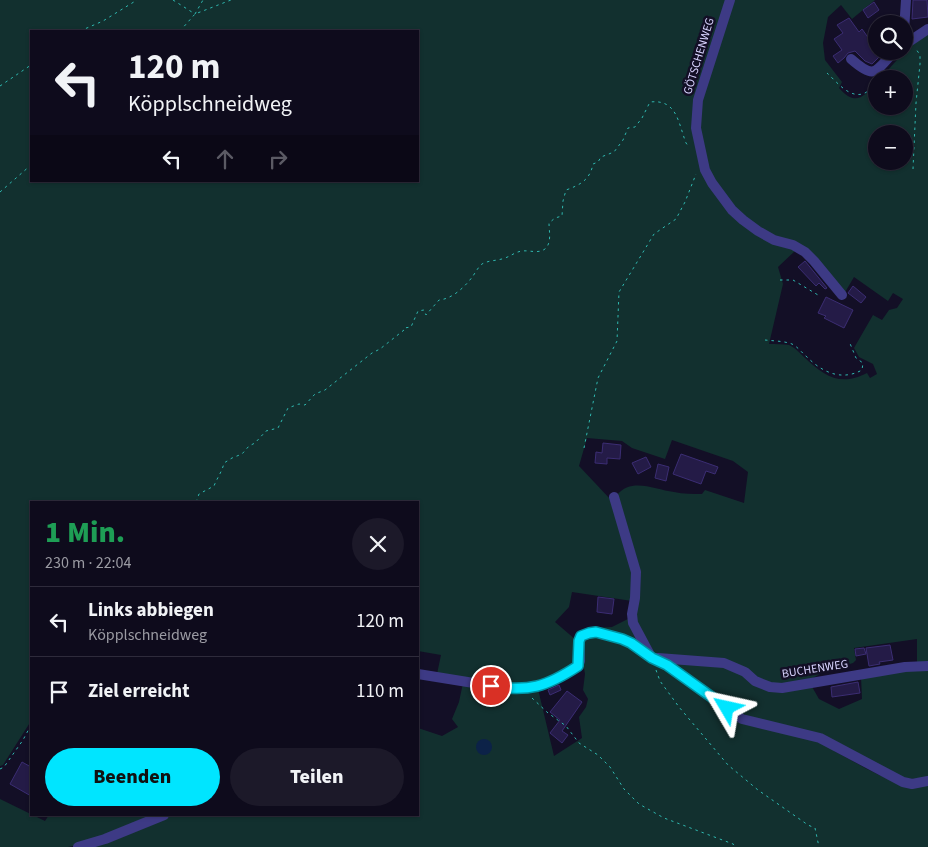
<!DOCTYPE html>
<html lang="de">
<meta charset="utf-8">
<style>
:root{--surface:#0e0b1c;--page:#1c1929;--text:#f1f3f6;--muted:#9b9ba3;--line:#2e2b3b;--accent:#00e5ff}
body{margin:0;font-family:"Source Sans 3",sans-serif;background:var(--page);color:var(--text);height:100vh;display:flex;flex-direction:column;font-size:19px;white-space:nowrap}
*{box-sizing:border-box;margin:0}
p{font-size:16px;color:var(--muted)}
.icon{flex:none;width:28px;height:28px;fill:none;stroke:currentColor;stroke-width:2;stroke-linecap:round;stroke-linejoin:round}
.map{position:relative;flex:1;overflow:hidden}
.sheet{position:absolute;left:30px;top:501px;width:389px;height:315px;display:flex;flex-direction:column;background:var(--surface);border-radius:0px;box-shadow:0 1px 4px #0004,0 0 0 1px var(--line)}
.sheet>*{flex:none}
.hud{position:absolute;left:30px;top:30px;width:389px;height:152px;border-radius:0px;box-shadow:0 1px 4px #0004,0 0 0 1px var(--line);background:#0e0b1c;color:var(--text);overflow:hidden}
.buttons{position:absolute;left:868px;top:15px;display:grid;gap:10px}
.buttons a{display:grid;place-items:center;width:45px;height:45px;border-radius:50%;background:var(--surface);box-shadow:0 1px 4px #0004,0 0 0 1px var(--line);font-size:25px}
.pin{position:absolute;display:grid;place-items:center;width:42px;height:42px;color:#fff;margin:-21px;border:2px solid #fff;border-radius:50%;box-shadow:0 1px 5px #0007}
.me{position:absolute;width:55px;margin:-28px;rotate:306deg;stroke-linejoin:round;filter:drop-shadow(0 0 4px #0008)}
.turn{display:flex;align-items:center;gap:18px;height:105px;padding:0 15px;font-size:22px}
.turn .icon{width:65px;height:65px;stroke-width:2.5}
.turn b{display:block;font-size:35px;line-height:42px}
.lanes{display:flex;align-items:center;height:48px;padding:0 15px;background:#0003;justify-content:center;gap:25px;direction:ltr}
.lanes .off{opacity:.35}
.round{display:grid;place-items:center;flex:none;width:52px;height:52px;border-radius:26px;background:var(--page)}
.head{display:flex;align-items:center;justify-content:space-between;height:85px;padding:0 15px}
h1{font-size:30px;font-weight:800;line-height:38px;color:#1e9e55}
.primary-button{display:flex;gap:10px;margin-top:auto;padding:10px 15px}
.primary-button a{flex:1;height:58px;border-radius:30px;background:var(--accent);color:#111;font-size:20px;font-weight:800;line-height:58px;text-align:center}
.primary-button a+a{background:var(--page);color:var(--text)}
ul{padding:0;list-style:none}
li{display:flex;align-items:center;gap:15px;height:70px;padding:0 15px;border-top:1px solid var(--line)}
li div{flex:1}
li b{display:block;font-size:19px}
li em{font-style:normal}
.map>svg:first-child{display:block}
</style>
<div class="map">
<svg width="928" height="847" viewBox="0 0 928 847">
<rect width="100%" height="100%" fill="#130f26"/>
<g fill="#12302f" fill-rule="evenodd">
<path d="M0,0H728L702,76L707,78L733,0H875L852,19L841,5L828,17L823,43L825,60L842,82L839,88C855,106 863,98 876,83V106H904V79H880L912,43L928,34V664H917V639L854,648L856,660L853,663L822,673L811,679L777,686L779,689L811,685L819,699L839,709L862,699L861,677L918,668H928V778L909,779L898,776L836,744L834,751C858,763 902,793 928,785V847H85L125,834L169,815H418V728L442,736L458,727L452,719L459,702L463,683L516,693L538,689L554,756L582,738L579,717L586,707L588,699L583,690L585,674L583,663C569,665 555,678 541,683C509,695 470,680 437,674L441,655L418,651V502H31V721L3,765L0,766ZM31,31H418V181H31ZM876,134H904V161H876ZM708,174C724,193 736,213 757,228C770,238 786,238 799,246C818,257 831,277 844,294L854,277L888,301L893,293L903,299L897,308L889,310L882,320L873,315L854,348L859,357L873,364L877,374L870,378L867,373C840,387 824,376 804,357C800,353 794,347 789,345C783,344 775,344 769,344L783,284L778,267L796,250C786,246 776,244 767,240C739,228 721,201 706,176ZM587,438L622,441L632,448L665,459L672,440L733,461L748,472L744,503L705,490L702,494C693,494 683,494 674,492C655,490 632,477 617,495C616,516 634,548 638,570C641,588 631,607 637,624C640,635 648,645 654,655V661L647,660L630,645L610,638L594,635L576,640L555,622L569,607L572,592L632,601L635,584L633,568L611,500L579,466Z"/>
<polygon points="628,619 643,648 594,628 612,627"/>
<polygon points="0,799 45,821 49,815 158,815 78,845 68,847 0,847"/>
</g>
<circle fill="#0c2248" cx="484" cy="747" r="8"/>
<g fill="#241b47" stroke="#3b2d73">
<polygon points="913,0 927,0 928,17 912,19"/>
<polygon points="874,2 879,10 868,18 863,10"/>
<polygon points="849,18 859,32 862,29 872,43 876,39 876,51 885,51 872,64 865,61 855,51 848,53 844,58 838,63 833,56 842,50 834,39 843,33 837,25"/>
<polygon points="805,261 827,288 825,289 819,283 816,286 798,267"/>
<polygon points="853,286 866,297 861,303 848,293"/>
<polygon points="826,297 853,310 844,328 824,318 826,316 818,313"/>
<polygon points="603,443 621,445 620,459 607,458 607,464 595,463 596,452 602,453"/>
<polygon points="681,454 718,467 715,474 706,471 701,484 673,474"/>
<polygon points="646,457 651,467 638,474 632,463"/>
<polygon points="658,464 669,467 666,481 655,478"/>
<polygon points="598,597 614,599 612,614 597,612"/>
<polygon points="890,645 893,660 879,662 880,664 869,666 866,648"/>
<polygon points="864,648 866,654 856,656 855,649"/>
<polygon points="858,682 860,693 832,697 831,687"/>
<polygon points="559,685 561,690 550,695 548,690"/>
<polygon points="567,691 582,702 562,731 568,735 562,743 550,733 560,720 550,712"/>
<polygon points="22,762 31,767 31,796 10,784"/>
</g>
<g fill="none" stroke-linecap="round" stroke-linejoin="round">
<g stroke="#2fb8b0" stroke-width="1" stroke-dasharray="2.5 4" stroke-linecap="butt">
<polyline points="173,0 195,14 203,0"/>
<polyline points="80,31 103,21 137,0"/>
<polyline points="180,31 195,14 231,0"/>
<path d="M827,73C836,81 850,100 865,93C869,91 873,85 876,82"/>
<polyline points="0,86 31,65"/>
<polyline points="913,169 916,103 920,64 920,55 916,49"/>
<polyline points="0,192 31,165"/>
<polyline points="780,280 793,280 818,295"/>
<path d="M765,340C774,341 784,341 792,344C798,347 802,353 807,357C823,373 842,381 862,370L863,363L856,358L849,341"/>
<polyline points="584,448 598,378 617,341 619,292 654,234 676,219 685,202 696,174"/>
<path d="M196,502L199,494L214,486C217,478 222,472 224,463L232,458L242,454L249,446L255,443L266,431L278,428L288,408L299,404L305,405L315,394L325,390L372,353L380,349L404,330V328L411,327L418,311L424,310L426,315L439,300C452,299 465,287 473,276C475,273 479,266 482,264C489,260 497,261 505,258C511,256 515,252 522,251C530,250 538,254 545,249C552,243 549,231 549,223L555,218L562,216L563,201L566,190C580,185 590,180 593,164L598,162L601,157L614,152L623,140L628,128L635,127L642,118L650,102C677,99 678,122 686,143L689,147"/>
<polyline points="656,670 660,681 679,707 728,765 758,790 808,825 815,828 819,847"/>
<polyline points="532,698 548,713 566,726 579,743 598,755 610,767 624,789 639,804 664,818 733,844 737,847"/>
<polyline points="0,769 4,767 23,740 31,725"/>
</g>
<g stroke="#3d3a85" stroke-width="10">
<polyline points="730,0 698,100 696,128 705,170 712,183 732,210 743,220 758,231 774,240 793,245 805,252 814,261 842,295"/>
<polyline points="904,31 906,0"/>
<polyline points="904,45 928,29"/>
<path d="M851,59C876,81 875,71 895,51"/>
<polyline points="614,497 636,572 635,598 632,614 633,623 649,653"/>
<polyline points="658,658 724,663 745,672 755,681 770,687 782,688 905,667 928,666"/>
<path d="M418,674L511,689C536,690 558,680 578,666L580,661L579,641L581,636L589,633L596,632L622,639L631,643L652,658L667,665L742,719L820,738L903,782L912,784L928,781"/>
<polyline points="78,847 105,839 164,815"/>
</g>
</g>
<g fill="none" stroke-linecap="round" stroke-linejoin="round">
<defs>
<path id="route" d="M491,686C529,692 546,687 578,666L579,641L581,636L589,633L596,632L622,639L631,643L652,658L667,665L727,708"/>
</defs>
<use href="#route" stroke="#0095a6" stroke-width="12"/>
<use href="#route" stroke="#00e5ff" stroke-width="9"/>
</g>
<g text-anchor="middle" dominant-baseline="central" stroke-width="5" stroke-linejoin="round" paint-order="stroke">
<g font-size="12" fill="#d9d4ff" stroke="#130f26">
<text transform="translate(699 56) rotate(-73)">GÖTSCHENWEG</text>
<text transform="translate(815 669) rotate(-9)">BUCHENWEG</text>
</g>
</g>
</svg>
<div class="buttons">
<a><svg class="icon" aria-label="search" viewBox="0 0 24 24"><circle cx="10" cy="10" r="6"/><path d="M15 15l6 6"/></svg></a>
<a>+</a>
<a>−</a>
</div>
<div class="pin" style="left:491px;top:686px;background:#d93025"><svg class="icon" aria-label="arrive" viewBox="0 0 24 24"><path d="M6 21V4h12l-3 4 3 4H6"/></svg></div>
<svg class="me" style="left:727px;top:708px" viewBox="-20 -20 40 40"><path d="M0-17L14 15 0 8-14 15z" fill="#00e5ff" stroke="#fff" stroke-width="4"/></svg>
<div class="hud">
<div class="turn"><svg class="icon" aria-label="left" viewBox="0 0 24 24"><path d="M17 20v-9H6M10 6l-5 5 5 5"/></svg><div><b>120 m</b>Köpplschneidweg</div></div>
<div class="lanes"><svg class="icon" aria-label="left" viewBox="0 0 24 24"><path d="M17 20v-9H6M10 6l-5 5 5 5"/></svg><svg class="icon off" aria-label="ahead" viewBox="0 0 24 24"><path d="M12 20V5M6 11l6-6 6 6"/></svg><svg class="icon off" aria-label="right" viewBox="0 0 24 24"><path d="M7 20v-9h11M14 6l5 5-5 5"/></svg></div>
</div>
<section class="sheet">
<div class="head"><div><h1>1 Min.</h1><p>230 m · 22:04</p></div><a class="round"><svg class="icon" aria-label="close" viewBox="0 0 24 24"><path d="M6 6l12 12M18 6L6 18"/></svg></a></div>
<ul>
<li><svg class="icon" aria-label="left" viewBox="0 0 24 24"><path d="M17 20v-9H6M10 6l-5 5 5 5"/></svg><div><b>Links abbiegen</b><p>Köpplschneidweg</p></div><em>120 m</em></li>
<li><svg class="icon" aria-label="arrive" viewBox="0 0 24 24"><path d="M6 21V4h12l-3 4 3 4H6"/></svg><div><b>Ziel erreicht</b></div><em>110 m</em></li>
</ul>
<div class="primary-button"><a>Beenden</a><a>Teilen</a></div>
</section>
</div>
